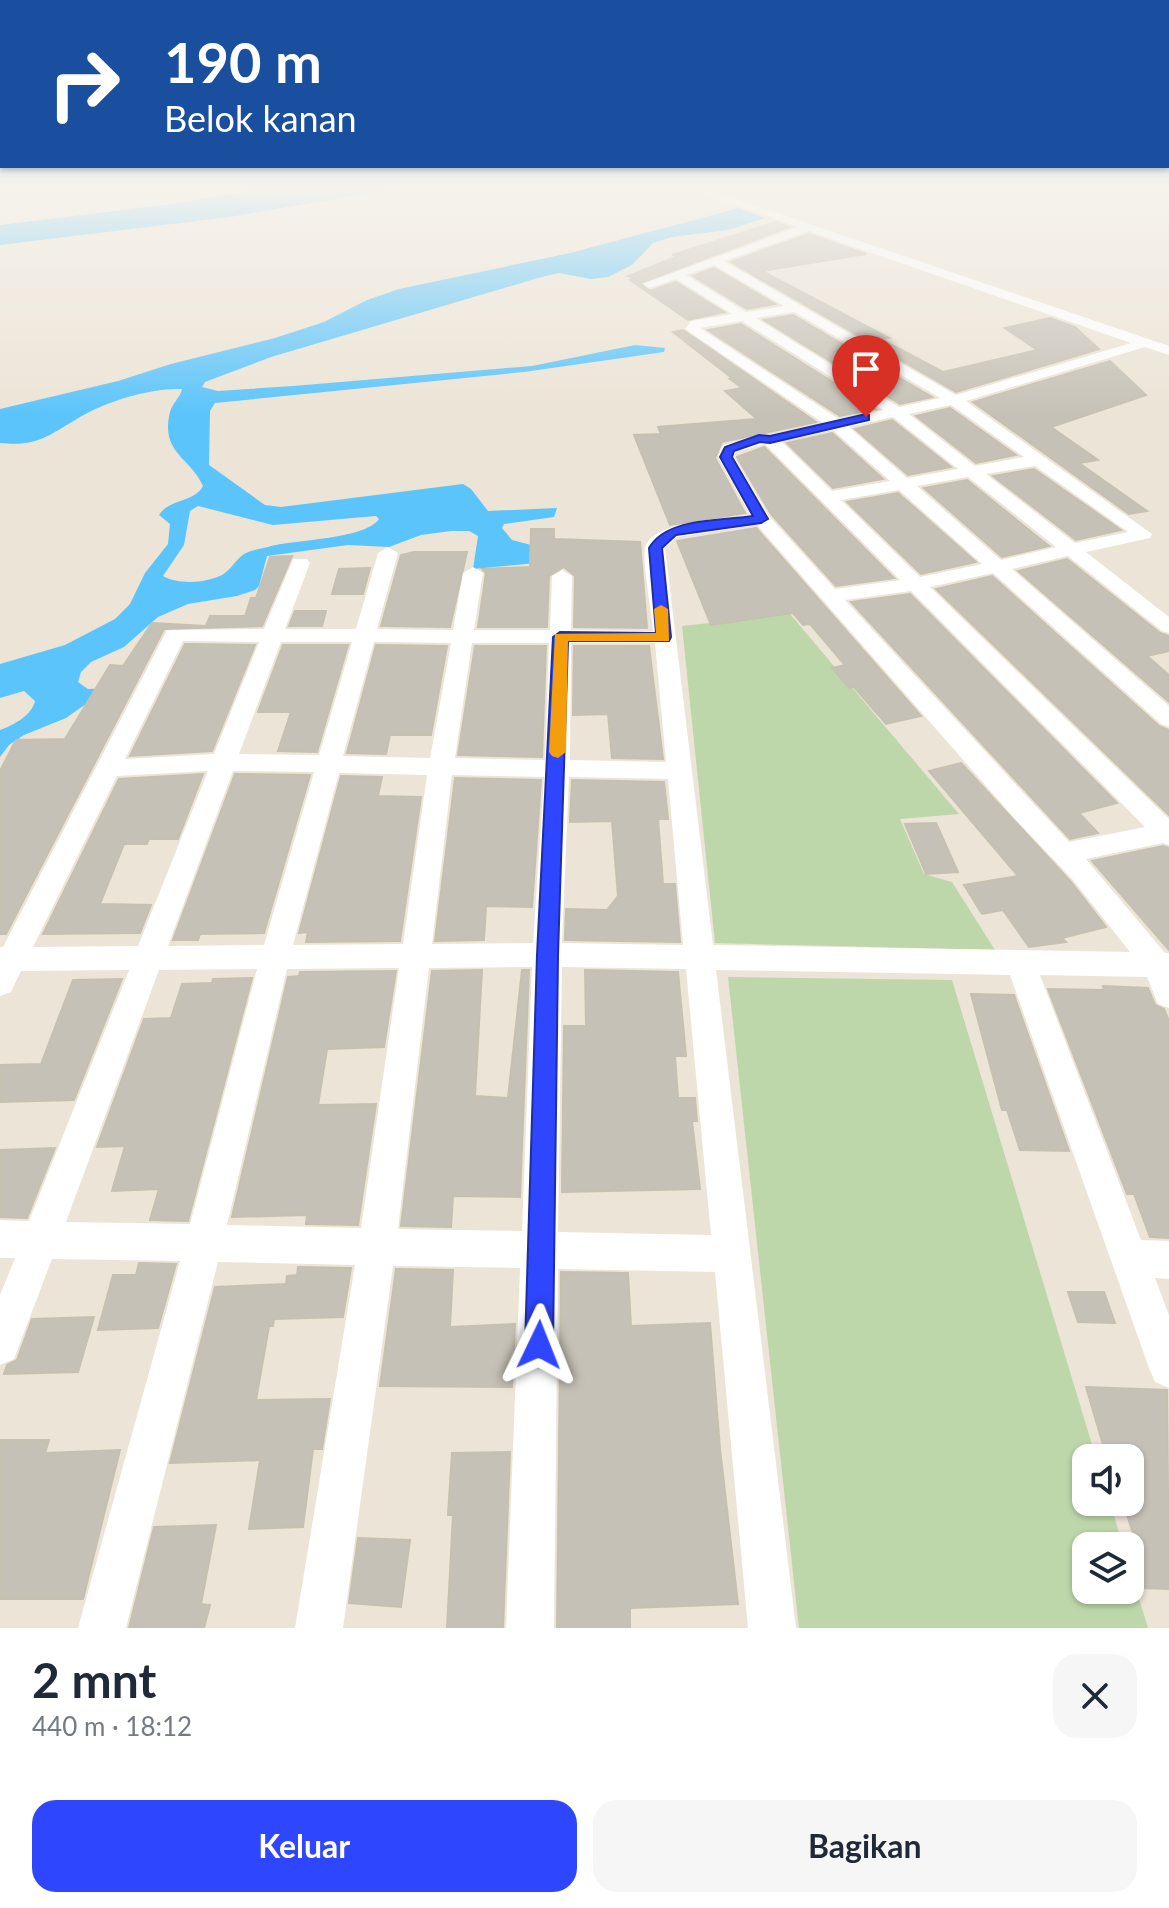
<!DOCTYPE html>
<html lang="id">
<meta charset="utf-8">
<style>
:root{--surface:#fff;--page:#f6f6f7;--text:#1f2937;--muted:#747a83;--accent:#2f46ff}
body{margin:0;font-family:Lato,sans-serif;background:var(--page);color:var(--text);height:100vh;display:flex;flex-direction:column;font-size:30px;white-space:nowrap}
*{box-sizing:border-box;margin:0}
p{font-size:26px;color:var(--muted)}
.icon{flex:none;width:44px;height:44px;fill:none;stroke:currentColor;stroke-width:2;stroke-linecap:round;stroke-linejoin:round}
.map{position:relative;height:1628px;overflow:hidden}
.panel{display:flex;flex-direction:column;background:var(--surface);flex:1}
.panel>*{flex:none}
.hud{position:absolute;left:0px;top:0px;width:1170px;height:168px;box-shadow:0 2px 6px #0004;background:#1a4fa0;color:#fff;overflow:hidden}
.controls{position:absolute;left:1072px;top:1444px;display:grid;gap:16px}
.controls a{display:grid;place-items:center;width:72px;height:72px;border-radius:16px;background:var(--surface);box-shadow:0 2px 6px #0004;font-size:40px}
.pin{position:absolute;display:grid;place-items:center;width:68px;height:68px;color:#fff;margin:-82px -34px;border-radius:50% 50% 50% 0;rotate:-45deg;box-shadow:0 0 8px #0007}
.pin .icon{rotate:45deg}
.me{position:absolute;width:88px;margin:-44px;rotate:2deg;stroke-linejoin:round;filter:drop-shadow(0 0 6px #0008)}
.turn{display:flex;align-items:center;gap:28px;height:168px;padding:0 32px;font-size:36px}
.turn .icon{width:104px;height:104px;stroke-width:2.5}
.turn b{display:block;font-size:56px;line-height:68px}
.round{display:grid;place-items:center;flex:none;width:84px;height:84px;border-radius:24px;background:var(--page)}
.summary{display:flex;align-items:center;justify-content:space-between;height:136px;padding:0 32px}
h1{font-size:48px;font-weight:700;line-height:60px}
.button{display:flex;gap:16px;margin-top:auto;padding:16px 32px}
.button a{flex:1;height:92px;border-radius:24px;background:var(--accent);color:#fff;font-size:32px;font-weight:700;line-height:92px;text-align:center}
.button a+a{background:var(--page);color:var(--text)}
.map>svg:first-child{display:block}
</style>
<div class="map">
<svg width="1169" height="1628" viewBox="0 0 1169 1628">
<rect width="100%" height="100%" fill="#ece4d6"/>
<g fill="#bdd7ab">
<polygon points="790,614 959,814 900,819 924,874 952,882 995,950 715,943 682,626"/>
<polygon points="728,977 952,980 1096,1458 1086,1458 1086,1502 1110,1502 1123,1546 1086,1546 1086,1590 1130,1590 1130,1569 1148,1628 799,1628"/>
</g>
<g fill="#5bc4fb" fill-rule="evenodd">
<polygon points="269,187 404,187 230,217 0,245 0,225 180,203"/>
<path d="M739,208L765,218L728,230L672,237L653,243L632,265L608,277L591,279L559,273L538,278L271,357L205,382L202,387L218,391L293,386L532,366L635,345L665,348L664,352L524,372L215,403L210,411L209,465L265,505L281,507L463,484L471,489L488,511L557,508L554,517L504,524L502,528L512,540L531,545L556,561L473,569L478,536L469,531H451L421,535L389,547L348,545L267,556L259,586L255,590L237,596L188,604L158,617L124,647L91,662L81,672L78,682L88,689L115,688L117,698L86,704L66,718L24,735L9,745L0,757V730C14,725 32,715 35,701L24,691L0,698V664L65,645L115,619L130,604L145,573L168,544L170,524L159,515C170,498 194,503 203,486C190,457 160,453 170,412C173,402 180,398 182,389C150,388 107,401 80,417C49,435 38,447 0,443V409L118,381L171,364L275,338L324,322L367,300L399,289L570,253ZM198,506L273,525L376,516L379,519C364,540 294,539 268,547C260,549 251,550 244,554C236,559 231,570 222,575C206,583 179,585 163,576L184,545L190,511Z"/>
</g>
<g fill="#c6c1b6" stroke="#c6c0b0" stroke-width="2">
<polygon points="776,222 789,227 640,283 650,291 676,282 724,312 688,320 630,280 635,278 628,276 678,256 672,255"/>
<polygon points="809,234 866,254 762,271 889,338 881,339 943,372 1037,350 1005,328 1050,318 1075,327 1099,349 956,392 731,262"/>
<polygon points="714,268 775,304 747,309 693,276"/>
<polygon points="793,315 932,397 900,404 764,320"/>
<polygon points="741,324 875,409 840,416 708,330"/>
<polygon points="683,330 816,422 722,442 715,458 745,513 670,525 634,435 661,434 658,427 757,419 725,391 742,388 730,379 733,379 673,332"/>
<polygon points="1110,361 1146,395 1051,427 1098,460 1079,463 1147,511 1129,514 973,402"/>
<polygon points="950,408 1016,455 976,463 916,416"/>
<polygon points="892,420 951,467 908,475 855,429"/>
<polygon points="832,433 883,479 833,488 787,443"/>
<polygon points="764,447 894,578 836,586 771,514 737,457"/>
<polygon points="1034,469 1121,530 1076,540 993,476"/>
<polygon points="967,480 1049,546 1002,557 924,488"/>
<polygon points="898,493 976,562 921,574 847,502"/>
<polygon points="756,528 921,716 886,724 854,687 849,688 832,668 845,665 810,624 803,625 793,613 711,625 677,541"/>
<polygon points="531,529 554,529 554,539 640,542 647,628 574,627 575,576 564,567 549,576 547,627 478,627 486,573 482,569 530,567"/>
<polygon points="414,552 467,552 450,627 381,626 401,555"/>
<polygon points="292,556 262,626 164,629 6,934 0,934 0,771 16,740 65,739 110,665 123,666 152,623 206,626 210,616 245,616 251,598 256,598 270,557"/>
<polygon points="1067,559 1160,633 1169,636 1169,651 1147,656 1169,675 1169,702 1018,571"/>
<polygon points="370,568 363,594 332,594 339,569"/>
<polygon points="992,576 1159,726 1169,730 1169,815 936,589"/>
<polygon points="910,594 1117,803 1079,813 1098,833 1070,839 851,602"/>
<polygon points="295,611 326,611 322,626 289,626"/>
<polygon points="185,644 255,645 212,751 130,756"/>
<polygon points="283,645 348,645 317,752 278,751 291,712 258,712"/>
<polygon points="376,645 447,646 431,735 390,735 386,754 347,753"/>
<polygon points="475,646 546,646 542,757 458,755"/>
<polygon points="574,646 649,646 663,759 612,758 608,714 573,715"/>
<polygon points="961,763 1071,882 1106,927 1062,938 1066,942 1029,947 1003,910 982,914 964,885 1018,876 929,771"/>
<polygon points="203,774 178,839 149,839 147,844 124,844 100,904 151,905 140,933 43,934 119,779"/>
<polygon points="235,774 310,775 264,933 200,934 198,940 173,940"/>
<polygon points="341,776 382,777 378,796 421,797 400,941 306,942 308,932 299,933"/>
<polygon points="455,778 541,780 532,907 486,906 484,940 435,941"/>
<polygon points="572,780 664,782 668,819 658,819 663,884 675,884 680,942 565,940 566,909 607,910 618,896 612,821 570,822"/>
<polygon points="936,823 958,872 926,874 905,824"/>
<polygon points="1163,846 1169,848 1169,950 1092,861"/>
<polygon points="482,970 475,1096 508,1098 522,970 529,970 520,1197 453,1196 451,1227 401,1226 432,971"/>
<polygon points="585,970 678,972 686,1056 675,1056 678,1098 695,1098 697,1121 692,1121 700,1189 562,1192 564,1026 586,1026"/>
<polygon points="396,971 384,1047 327,1049 318,1105 376,1104 358,1225 306,1224 307,1215 232,1217 288,977 299,976 300,972"/>
<polygon points="252,978 188,1221 150,1220 159,1189 112,1191 125,1146 97,1147 144,1019 171,1018 182,984 212,983 213,979"/>
<polygon points="122,979 74,1100 0,1102 0,1065 41,1064 73,980"/>
<polygon points="1103,986 1148,988 1155,1005 1164,1009 1169,1021 1169,1238 1150,1237 1134,1194 1127,1194 1048,989 1104,990"/>
<polygon points="971,994 1014,995 1069,1151 1020,1150 1007,1110 1002,1110"/>
<polygon points="55,1148 27,1218 0,1217 0,1150"/>
<polygon points="139,1263 176,1264 158,1328 98,1330 113,1275 136,1275"/>
<polygon points="298,1267 351,1268 343,1317 274,1319 273,1326 269,1326 256,1400 330,1399 322,1449 313,1449 303,1527 249,1529 260,1460 170,1463 215,1287 286,1284 287,1276 297,1275"/>
<polygon points="396,1269 453,1270 450,1327 515,1324 512,1387 380,1386"/>
<polygon points="561,1272 628,1273 631,1326 710,1323 720,1449 738,1604 630,1608 630,1628 557,1628"/>
<polygon points="1068,1292 1104,1292 1115,1323 1078,1322"/>
<polygon points="94,1317 78,1372 4,1374 7,1365 17,1360 32,1319"/>
<polygon points="1086,1387 1167,1390 1169,1589 1142,1588 1132,1556 1140,1556 1123,1502 1130,1502 1130,1458 1107,1458"/>
<polygon points="0,1440 49,1440 45,1453 120,1450 83,1599 0,1599"/>
<polygon points="510,1452 503,1628 447,1628 453,1515 448,1515 452,1453"/>
<polygon points="216,1525 201,1604 210,1605 204,1628 129,1628 154,1527"/>
<polygon points="358,1538 410,1540 401,1607 349,1603"/>
</g>
<g fill="none" stroke-linecap="round" stroke-linejoin="round">
<path fill="#fff" fill-rule="evenodd" d="M686,187H701L1169,346V355L1145,347L966,401L1152,534L1150,538L1086,552L1169,617V633L1162,631L1068,556L1012,569L1169,706V727L1161,724L993,573L930,587L1169,819V845L1163,843L1086,859L1165,953H1169V1008L1158,1004L1147,977L1040,975L1141,1240L1169,1241V1279L1155,1278L1169,1315V1388L1155,1382L1149,1368L1010,975L716,970L796,1628H748L715,1272L558,1269L554,1628H506L520,1268L393,1266L343,1628H295L355,1265L218,1262L126,1628H78L180,1261L52,1259L14,1359L0,1365V1295L15,1258H0V1220L29,1221L129,970L21,971L11,992L0,996V947H3L167,630L264,629L293,559H307L310,563L285,629H356L378,553L388,547L398,553L377,629L453,630L463,573L473,567L483,573L474,630H550L552,576L562,570L572,576L571,630L653,631C652,613 642,563 645,548C652,520 726,519 750,515L718,457L723,445L823,423L685,329L691,321L732,314L676,279L649,288L643,284L798,227ZM809,231L1131,343L956,395L724,261ZM714,265L784,306L746,312L686,275ZM794,312L940,398L899,407L756,318ZM742,321L883,410L839,419L700,328ZM951,405L1024,457L975,466L909,414ZM893,417L958,469L907,478L849,427ZM833,430L890,481L832,491L781,441ZM765,444L900,580L835,589L769,516L734,457L736,452ZM1035,466L1128,532L1075,543L986,474ZM968,477L1056,547L1001,560L917,486ZM899,490L982,564L920,577L841,500ZM757,525L1015,819L1073,880L1130,952L713,945L665,548L677,537ZM911,591L1145,827L1069,842L845,600ZM183,641L259,642L214,754L125,759ZM281,642H352L319,755L239,754ZM374,642L451,643L430,758L343,756ZM472,643H549L545,760L455,758ZM571,643H655L666,762L570,760ZM208,771L138,946L33,947L117,776ZM233,771L314,772L264,945L168,946ZM339,773L427,775L403,944L293,945ZM452,775L544,777L533,943L432,944ZM569,777L668,779L683,945L562,943ZM532,967L522,1231L398,1229L429,968ZM562,967L686,969L711,1235L558,1232ZM399,968L361,1228L227,1225L287,969ZM257,969L190,1224L66,1222L159,970Z"/>
</g>
<linearGradient id="sky" x2="0" y2="1"><stop stop-color="#6fbaf0"/><stop offset="0.45" stop-color="#f6f3ed"/><stop offset="1" stop-color="#f6f3ed" stop-opacity="0"/></linearGradient>
<rect width="1169" height="415" fill="url(#sky)"/>
<path fill="#2f46ff" stroke="#1f2ea6" stroke-width="2" d="M866,414L869,415V420L770,443L760,442L734,451L732,457L768,519L761,523L676,535L662,548L671,637L669,641H568L558,955L553,1345L549,1355L539,1359L529,1355L525,1345L537,955L553,637L560,632L656,633L649,548C667,517 721,521 753,516L720,457L725,447L759,435L770,436Z"/>
<polygon fill="#f59e0b" points="661,605 668,609 669,641 568,641 566,752 558,758 552,756 549,752 555,634 656,633 654,609"/>
</svg>
<div class="controls">
<a><svg class="icon" aria-label="sound" viewBox="0 0 24 24"><path d="M4 9h4l5-4v14l-5-4H4zM17 9q2 3 0 6"/></svg></a>
<a><svg class="icon" aria-label="layers" viewBox="0 0 24 24"><path d="M12 4l9 5-9 5-9-5zM3 14l9 5 9-5"/></svg></a>
</div>
<div class="pin" style="left:866px;top:417px;background:#d93025"><svg class="icon" aria-label="arrive" viewBox="0 0 24 24"><path d="M6 21V4h12l-3 4 3 4H6"/></svg></div>
<svg class="me" style="left:539px;top:1345px" viewBox="-20 -20 40 40"><path d="M0-17L14 15 0 8-14 15z" fill="#2f46ff" stroke="#fff" stroke-width="4"/></svg>
<div class="hud">
<div class="turn"><svg class="icon" aria-label="right" viewBox="0 0 24 24"><path d="M7 20v-9h11M14 6l5 5-5 5"/></svg><div><b>190 m</b>Belok kanan</div></div>
</div>
</div>
<section class="panel">
<div class="summary"><div><h1>2 mnt</h1><p>440 m · 18:12</p></div><a class="round"><svg class="icon" aria-label="close" viewBox="0 0 24 24"><path d="M6 6l12 12M18 6L6 18"/></svg></a></div>
<div class="button"><a>Keluar</a><a>Bagikan</a></div>
</section>
